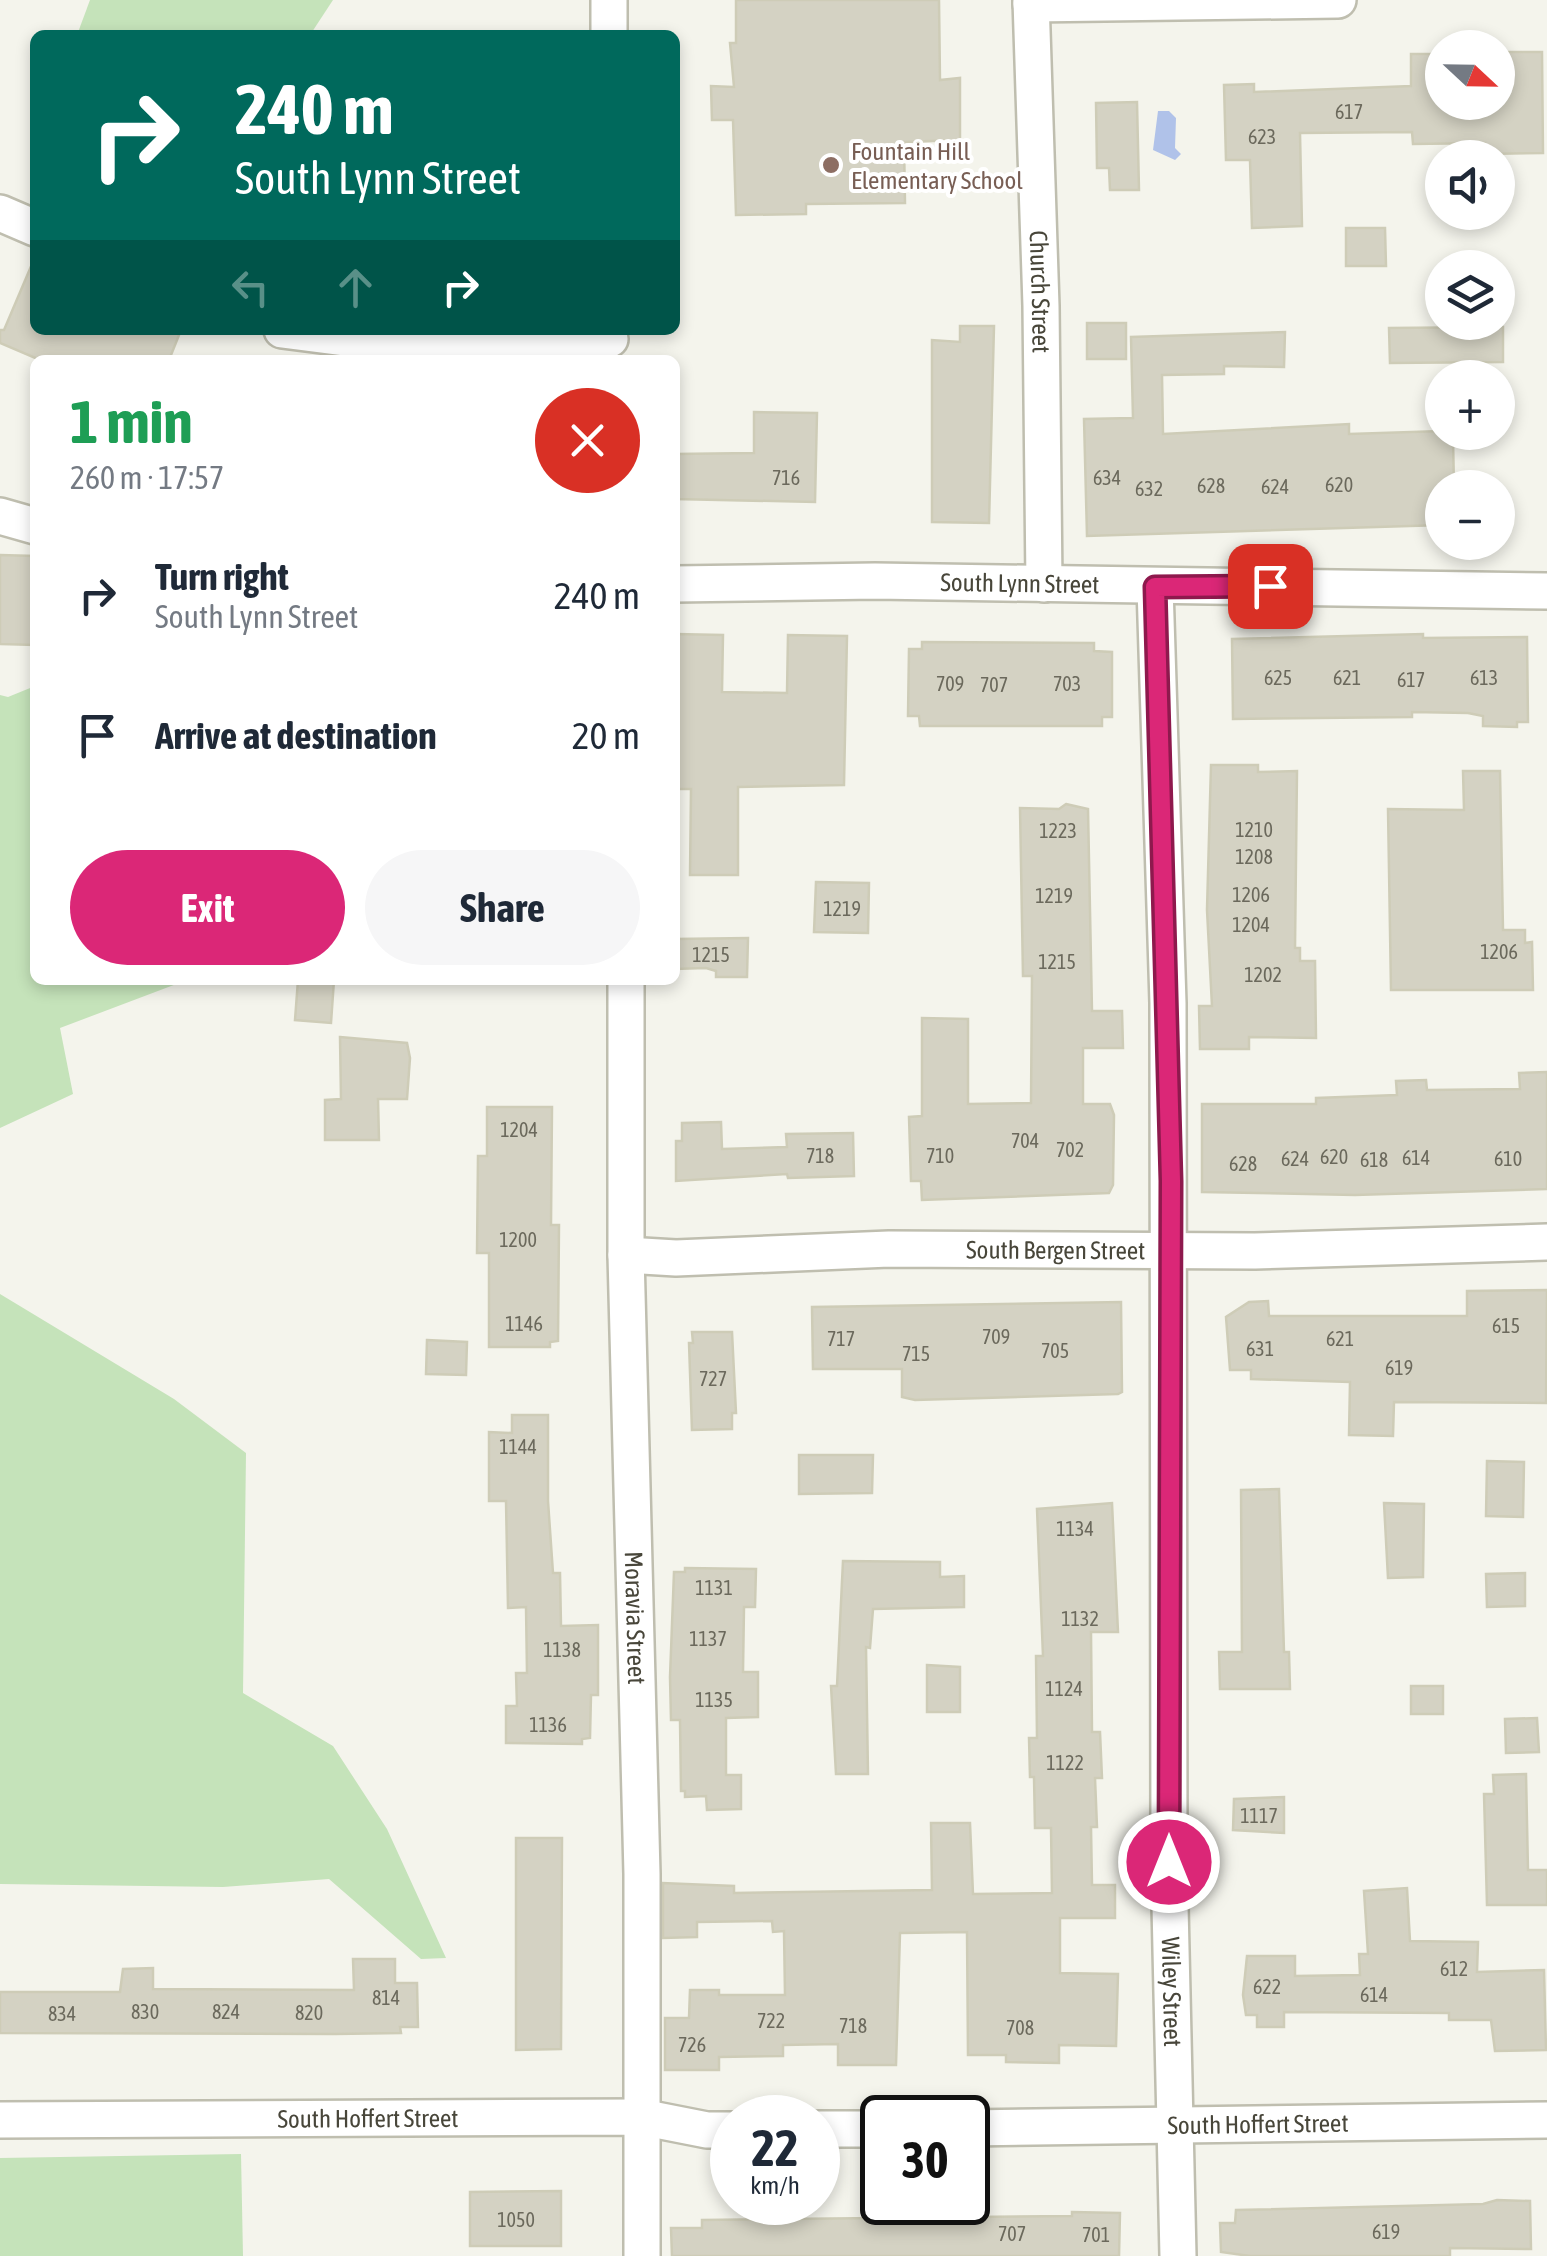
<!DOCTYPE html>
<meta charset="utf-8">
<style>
:root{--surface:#fff;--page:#f6f6f7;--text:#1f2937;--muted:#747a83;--accent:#db2777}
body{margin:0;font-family:"Asap Condensed",sans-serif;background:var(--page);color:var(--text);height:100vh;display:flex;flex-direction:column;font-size:38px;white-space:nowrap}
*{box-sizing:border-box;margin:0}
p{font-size:32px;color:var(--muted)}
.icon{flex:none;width:55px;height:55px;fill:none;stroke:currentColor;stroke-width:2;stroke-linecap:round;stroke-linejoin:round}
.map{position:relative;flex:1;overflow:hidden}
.panel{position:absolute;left:30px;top:355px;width:650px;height:630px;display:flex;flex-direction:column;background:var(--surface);border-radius:15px;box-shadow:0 5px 15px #0003}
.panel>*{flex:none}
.guide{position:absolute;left:30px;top:30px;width:650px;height:305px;border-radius:15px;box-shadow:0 5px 15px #0003;background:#00695c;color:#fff;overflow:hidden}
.needle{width:65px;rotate:112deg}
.fabs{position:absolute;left:1425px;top:30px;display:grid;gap:20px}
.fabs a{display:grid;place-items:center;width:90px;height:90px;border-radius:50%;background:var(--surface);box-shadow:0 5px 15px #0003;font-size:50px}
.speed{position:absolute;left:710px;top:2095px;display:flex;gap:20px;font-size:50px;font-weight:700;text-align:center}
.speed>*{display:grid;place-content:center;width:130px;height:130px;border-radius:50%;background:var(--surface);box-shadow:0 5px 15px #0003;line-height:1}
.speed small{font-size:25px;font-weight:400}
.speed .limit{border:5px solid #111;border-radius:15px;background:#fff;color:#111}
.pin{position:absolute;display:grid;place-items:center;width:85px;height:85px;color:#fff;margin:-42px;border-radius:20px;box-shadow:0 5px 15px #0006}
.me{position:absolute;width:110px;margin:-55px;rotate:0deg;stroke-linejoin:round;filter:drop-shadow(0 0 8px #0008)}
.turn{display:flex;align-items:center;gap:35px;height:210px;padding:0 40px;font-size:45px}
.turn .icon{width:130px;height:130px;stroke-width:2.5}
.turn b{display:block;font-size:70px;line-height:85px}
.lanes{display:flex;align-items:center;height:95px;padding:0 40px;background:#0003;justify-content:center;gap:50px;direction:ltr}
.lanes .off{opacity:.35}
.round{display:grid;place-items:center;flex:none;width:105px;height:105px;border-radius:52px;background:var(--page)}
.headline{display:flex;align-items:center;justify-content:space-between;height:170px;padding:0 40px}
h1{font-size:60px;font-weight:700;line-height:75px;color:#1e9e55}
.action{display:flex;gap:20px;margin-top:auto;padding:20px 40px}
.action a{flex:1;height:115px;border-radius:60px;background:var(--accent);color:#fff;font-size:40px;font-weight:700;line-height:115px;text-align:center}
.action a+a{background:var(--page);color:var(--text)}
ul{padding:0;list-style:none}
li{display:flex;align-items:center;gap:30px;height:140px;padding:0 40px}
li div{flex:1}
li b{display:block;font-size:38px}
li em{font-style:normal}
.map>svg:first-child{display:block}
</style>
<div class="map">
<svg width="1547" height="2256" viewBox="0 0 1547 2256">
<rect width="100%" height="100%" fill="#f4f4ec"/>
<g fill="#c5e3ba">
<polygon points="90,0 333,0 310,35 77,35"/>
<polygon points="35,686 35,980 187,980 60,1028 73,1094 0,1128 0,695 8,697"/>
<polygon points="0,1294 174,1399 246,1453 243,1693 333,1746 387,1829 446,1958 421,1959 329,1879 223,1887 0,1884"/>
<polygon points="241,2154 243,2256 0,2256 0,2158"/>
</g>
<polygon fill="#b0c2e9" points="1158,111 1169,111 1176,118 1175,148 1181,154 1175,160 1153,150"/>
<g fill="#d4d2c3" stroke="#ceccb7" stroke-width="2.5">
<polygon points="736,0 939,0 940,80 960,78 960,140 904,142 905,203 806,204 806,214 736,215 733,120 712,120 711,86 734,87 730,43 736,43"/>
<polygon points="1498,52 1542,52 1543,153 1485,154 1485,143 1413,144 1412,132 1300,133 1302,226 1252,228 1250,160 1226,160 1224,85 1254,84 1254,92 1411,86 1411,54 1442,54 1442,102 1498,102"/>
<polygon points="1137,102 1139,190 1110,190 1109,168 1097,168 1096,103"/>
<polygon points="1346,228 1385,228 1386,266 1346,266"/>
<polygon points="35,257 35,330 181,330 169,360 40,360 0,343 0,330 4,330"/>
<rect x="1087" y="323" width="39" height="36"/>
<polygon points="960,326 994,326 989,523 932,522 932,340 960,342"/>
<polygon points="1503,327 1503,362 1390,363 1389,328"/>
<polygon points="1285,332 1284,367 1224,366 1224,374 1162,375 1163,434 1349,424 1349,434 1442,431 1453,438 1454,488 1442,488 1442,525 1087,536 1084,419 1133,418 1131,337"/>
<polygon points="754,412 817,413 815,502 675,499 675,454 754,453"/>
<polygon points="0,555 35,556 35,645 0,644"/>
<polygon points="675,634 723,635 722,692 787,693 788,635 847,636 844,785 738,787 738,875 690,875 691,789 675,789"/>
<polygon points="1423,634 1423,638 1527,637 1528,722 1517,722 1517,727 1483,726 1483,716 1468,713 1412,712 1412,717 1233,719 1232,639"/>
<polygon points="922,642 1094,643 1094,651 1112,652 1112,717 1102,717 1102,726 920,726 919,716 908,716 909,649 922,649"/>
<polygon points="1211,765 1258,765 1258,772 1297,771 1295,948 1300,948 1300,961 1315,961 1316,1038 1249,1037 1249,1049 1200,1049 1199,1006 1212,1006 1207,910"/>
<polygon points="1463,771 1500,771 1503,930 1525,930 1525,943 1532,942 1533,990 1391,990 1388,809 1464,810"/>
<polygon points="1066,804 1088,809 1092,1011 1122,1011 1123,1048 1083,1048 1083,1104 1110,1104 1114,1115 1113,1185 1109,1193 922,1200 921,1181 911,1181 909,1117 922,1116 922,1018 968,1019 968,1104 1031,1103 1032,976 1023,976 1020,808 1059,809"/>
<polygon points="816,882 869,883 868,933 814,932"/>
<polygon points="748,938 747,977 716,977 716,971 706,968 675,969 675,939"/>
<polygon points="298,980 334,980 331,1023 295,1020"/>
<polygon points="340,1037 407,1043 410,1058 407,1099 378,1099 379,1140 325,1140 325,1100 341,1099"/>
<polygon points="1547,1072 1547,1189 1355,1195 1202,1192 1202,1104 1316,1104 1316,1098 1397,1095 1396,1081 1426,1080 1427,1090 1520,1089 1519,1073"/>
<polygon points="487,1107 552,1107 551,1225 559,1225 558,1341 550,1342 550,1347 489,1347 489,1253 477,1253 478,1156 487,1156"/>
<polygon points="721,1122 722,1149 787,1147 786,1134 853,1133 854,1176 788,1178 787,1174 676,1181 676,1141 682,1141 682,1123"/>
<polygon points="1547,1290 1546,1403 1394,1402 1393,1436 1349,1435 1350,1382 1251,1379 1251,1370 1230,1370 1226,1317 1249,1302 1268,1301 1269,1316 1467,1316 1467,1291"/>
<polygon points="1121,1302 1122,1392 1118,1394 915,1400 902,1397 902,1369 813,1369 812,1307"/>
<polygon points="692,1332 732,1332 736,1413 732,1413 732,1429 692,1430 689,1343 693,1343"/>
<polygon points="427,1340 467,1342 466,1375 426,1374"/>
<polygon points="512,1415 548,1415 548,1501 553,1573 560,1573 561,1626 598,1625 598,1695 591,1695 590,1738 582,1739 582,1744 506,1743 506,1706 517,1706 516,1673 527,1673 526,1607 508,1608 506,1501 489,1501 489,1432 512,1433"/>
<polygon points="799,1455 873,1455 872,1493 799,1494"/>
<polygon points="1487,1461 1524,1462 1523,1517 1486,1516"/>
<polygon points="1279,1489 1284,1652 1289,1652 1290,1689 1220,1689 1219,1652 1242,1652 1241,1490"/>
<polygon points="1112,1503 1118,1632 1091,1632 1092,1732 1100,1732 1102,1778 1095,1778 1097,1827 1091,1827 1092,1885 1115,1885 1115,1918 1060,1918 1060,1973 1118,1974 1116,2046 1059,2045 1059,2063 1006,2062 1006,2055 968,2055 967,1932 900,1933 896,2065 838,2065 838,2044 783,2045 783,2056 719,2057 719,2070 665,2070 665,2018 689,2018 690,1990 719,1990 719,1995 785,1995 784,1931 773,1932 772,1921 697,1922 697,1937 663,1938 663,1883 734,1886 734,1893 932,1890 931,1823 970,1823 973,1894 1052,1893 1051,1828 1035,1828 1034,1777 1030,1777 1029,1738 1037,1738 1036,1656 1043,1656 1037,1509"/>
<polygon points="1384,1503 1424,1504 1423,1577 1388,1578"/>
<polygon points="843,1561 940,1562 940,1577 964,1576 964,1607 873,1609 870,1648 866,1647 868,1774 836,1774 831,1686 837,1686"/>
<polygon points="685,1568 756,1569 755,1607 744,1607 743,1672 758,1672 758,1717 726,1718 726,1775 741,1775 741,1809 707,1810 706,1796 685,1797 685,1791 681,1791 680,1720 671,1720 670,1677 674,1572 685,1572"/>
<polygon points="1525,1573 1525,1606 1487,1607 1486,1574"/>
<polygon points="927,1665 960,1667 960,1712 927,1712"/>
<rect x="1411" y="1686" width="32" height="28"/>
<polygon points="1537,1718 1539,1752 1506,1753 1505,1719"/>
<polygon points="1526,1774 1528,1870 1547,1870 1547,1905 1487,1905 1484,1794 1494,1794 1493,1775"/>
<polygon points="1284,1797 1284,1833 1233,1830 1234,1799"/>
<polygon points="516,1838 562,1838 561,2049 516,2050"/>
<polygon points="1407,1888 1410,1941 1478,1942 1477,1972 1544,1970 1546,2050 1495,2051 1491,2020 1449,2020 1449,2013 1284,2012 1284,2027 1257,2027 1257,2015 1246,2015 1243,1995 1247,1956 1295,1956 1295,1976 1360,1975 1359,1954 1368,1954 1364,1891"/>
<polygon points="353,1959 395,1959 395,1983 417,1983 418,2027 400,2027 401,2033 335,2034 0,2033 0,1992 120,1992 123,1969 153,1968 153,1989 354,1990"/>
<polygon points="561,2191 561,2246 470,2246 470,2192"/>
<polygon points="1497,2200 1530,2201 1531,2249 1450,2248 1450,2256 1250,2256 1221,2252 1220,2223 1235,2223 1236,2210 1483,2204"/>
<polygon points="1072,2212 1120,2213 1119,2256 672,2256 671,2228 702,2228 702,2220 1072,2216"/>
</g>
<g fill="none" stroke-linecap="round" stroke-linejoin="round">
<defs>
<g id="street">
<polyline points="609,0 609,35"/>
<path id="s1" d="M1031,0L1041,306L1044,584"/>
<polyline points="1031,4 1338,0"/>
<polyline points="0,213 35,228"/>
<polyline points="282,330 399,345 610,339"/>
<polyline points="0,516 35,526"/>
<path id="s2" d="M675,584L875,581L1547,591"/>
<path id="s3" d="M1155,587L1168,1003L1169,1862L1178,2256"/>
<path id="s4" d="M626,980V1255L642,1874V2256"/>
<path id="s5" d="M626,1255L676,1258L889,1249L1255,1251L1547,1242"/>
<path id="s6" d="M0,2120L641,2117L707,2130H732"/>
<path id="s7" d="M968,2128L1547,2120"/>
<polyline points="818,2129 882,2129"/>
</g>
</defs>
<use href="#street" stroke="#bfbeaf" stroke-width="40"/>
<use href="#street" stroke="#fff" stroke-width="35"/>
</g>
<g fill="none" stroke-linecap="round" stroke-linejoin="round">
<defs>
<polyline id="route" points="1169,1862 1171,1181 1155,587 1270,586"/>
</defs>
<use href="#route" stroke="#8e194d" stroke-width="25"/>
<use href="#route" stroke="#db2777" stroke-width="18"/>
</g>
<circle fill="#8d6e63" stroke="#fff" stroke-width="4" cx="831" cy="165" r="10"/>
<g text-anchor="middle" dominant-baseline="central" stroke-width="8" stroke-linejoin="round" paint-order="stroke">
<g font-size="20" fill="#6b695c">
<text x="1349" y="111">617</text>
<text x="1262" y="136">623</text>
<text x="786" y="477">716</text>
<text x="1107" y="477">634</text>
<text x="1339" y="484">620</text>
<text x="1211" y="485">628</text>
<text x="1275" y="486">624</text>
<text x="1149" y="488">632</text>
<text x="1278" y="677">625</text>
<text x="1347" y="677">621</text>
<text x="1484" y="677">613</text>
<text x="1411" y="679">617</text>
<text x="950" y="683">709</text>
<text x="1067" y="683">703</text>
<text x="994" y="684">707</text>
<text x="1254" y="829">1210</text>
<text x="1058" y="830">1223</text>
<text x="1254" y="856">1208</text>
<text x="1251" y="894">1206</text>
<text x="1054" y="895">1219</text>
<text x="842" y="908">1219</text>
<text x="1251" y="924">1204</text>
<text x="1499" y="951">1206</text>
<text x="711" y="954">1215</text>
<text x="1057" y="961">1215</text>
<text x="1263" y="974">1202</text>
<text x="519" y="1129">1204</text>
<text x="1025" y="1140">704</text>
<text x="1070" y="1149">702</text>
<text x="820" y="1155">718</text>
<text x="940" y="1155">710</text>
<text x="1334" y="1156">620</text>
<text x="1416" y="1157">614</text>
<text x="1295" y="1158">624</text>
<text x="1508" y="1158">610</text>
<text x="1374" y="1159">618</text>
<text x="1243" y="1163">628</text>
<text x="518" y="1239">1200</text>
<text x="524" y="1323">1146</text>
<text x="1506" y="1325">615</text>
<text x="996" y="1336">709</text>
<text x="841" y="1338">717</text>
<text x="1340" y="1338">621</text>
<text x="1260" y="1348">631</text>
<text x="1055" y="1350">705</text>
<text x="916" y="1353">715</text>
<text x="1399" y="1367">619</text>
<text x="713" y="1378">727</text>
<text x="518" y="1446">1144</text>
<text x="1075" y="1528">1134</text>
<text x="714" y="1587">1131</text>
<text x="1080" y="1618">1132</text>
<text x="708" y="1638">1137</text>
<text x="562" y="1649">1138</text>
<text x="1064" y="1688">1124</text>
<text x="714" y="1699">1135</text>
<text x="548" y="1724">1136</text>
<text x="1065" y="1762">1122</text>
<text x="1259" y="1815">1117</text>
<text x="1454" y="1968">612</text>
<text x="1267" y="1986">622</text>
<text x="1374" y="1994">614</text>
<text x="386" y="1997">814</text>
<text x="145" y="2011">830</text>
<text x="226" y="2011">824</text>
<text x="309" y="2012">820</text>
<text x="62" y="2013">834</text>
<text x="771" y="2020">722</text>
<text x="853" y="2025">718</text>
<text x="1020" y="2027">708</text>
<text x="692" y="2044">726</text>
<text x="516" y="2219">1050</text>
<text x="1386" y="2231">619</text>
<text x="1012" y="2233">707</text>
<text x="1096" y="2234">701</text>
</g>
<g font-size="25" fill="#785e54" stroke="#fff" text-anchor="start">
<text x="851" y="151">Fountain Hill<tspan x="851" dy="29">Elementary School</tspan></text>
</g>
<g font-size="25" fill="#48463a" stroke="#fff">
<text stroke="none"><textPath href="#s1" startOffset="292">Church Street</textPath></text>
<text stroke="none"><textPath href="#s2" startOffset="345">South Lynn Street</textPath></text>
<text stroke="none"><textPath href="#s5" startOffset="430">South Bergen Street</textPath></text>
<text stroke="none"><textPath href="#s4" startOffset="638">Moravia Street</textPath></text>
<text stroke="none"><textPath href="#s3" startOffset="1405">Wiley Street</textPath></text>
<text stroke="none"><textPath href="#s6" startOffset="368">South Hoffert Street</textPath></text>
<text stroke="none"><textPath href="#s7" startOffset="290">South Hoffert Street</textPath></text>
</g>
</g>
</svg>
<div class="fabs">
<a><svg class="needle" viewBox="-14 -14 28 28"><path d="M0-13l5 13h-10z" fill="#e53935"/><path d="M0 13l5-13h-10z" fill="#747a83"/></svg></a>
<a><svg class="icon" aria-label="sound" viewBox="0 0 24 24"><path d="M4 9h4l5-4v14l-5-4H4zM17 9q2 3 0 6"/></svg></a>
<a><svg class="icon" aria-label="layers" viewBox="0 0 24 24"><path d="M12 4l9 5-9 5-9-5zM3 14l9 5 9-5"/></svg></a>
<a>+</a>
<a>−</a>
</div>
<div class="speed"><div>22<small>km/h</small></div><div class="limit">30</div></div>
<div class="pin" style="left:1270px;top:586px;background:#d93025"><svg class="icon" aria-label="arrive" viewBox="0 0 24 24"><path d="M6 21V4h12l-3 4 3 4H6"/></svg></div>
<svg class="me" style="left:1169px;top:1862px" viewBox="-20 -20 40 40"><circle r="17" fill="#db2777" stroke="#fff" stroke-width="3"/><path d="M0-11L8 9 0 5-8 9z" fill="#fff"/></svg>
<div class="guide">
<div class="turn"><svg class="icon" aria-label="right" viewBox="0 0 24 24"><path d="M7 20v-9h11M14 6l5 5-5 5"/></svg><div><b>240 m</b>South Lynn Street</div></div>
<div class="lanes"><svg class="icon off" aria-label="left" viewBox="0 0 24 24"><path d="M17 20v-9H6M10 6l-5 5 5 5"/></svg><svg class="icon off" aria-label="ahead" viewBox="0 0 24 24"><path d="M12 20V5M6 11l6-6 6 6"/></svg><svg class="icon" aria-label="right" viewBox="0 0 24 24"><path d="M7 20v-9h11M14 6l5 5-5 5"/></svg></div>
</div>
<section class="panel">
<div class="headline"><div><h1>1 min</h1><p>260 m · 17:57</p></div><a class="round" style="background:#d93025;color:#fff"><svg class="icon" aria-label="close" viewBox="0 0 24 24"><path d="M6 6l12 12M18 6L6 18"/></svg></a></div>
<ul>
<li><svg class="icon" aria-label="right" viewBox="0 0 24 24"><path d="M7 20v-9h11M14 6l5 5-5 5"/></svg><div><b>Turn right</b><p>South Lynn Street</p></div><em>240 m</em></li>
<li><svg class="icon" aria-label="arrive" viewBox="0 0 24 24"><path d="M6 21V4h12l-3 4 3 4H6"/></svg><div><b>Arrive at destination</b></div><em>20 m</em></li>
</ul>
<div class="action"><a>Exit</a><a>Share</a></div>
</section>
</div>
